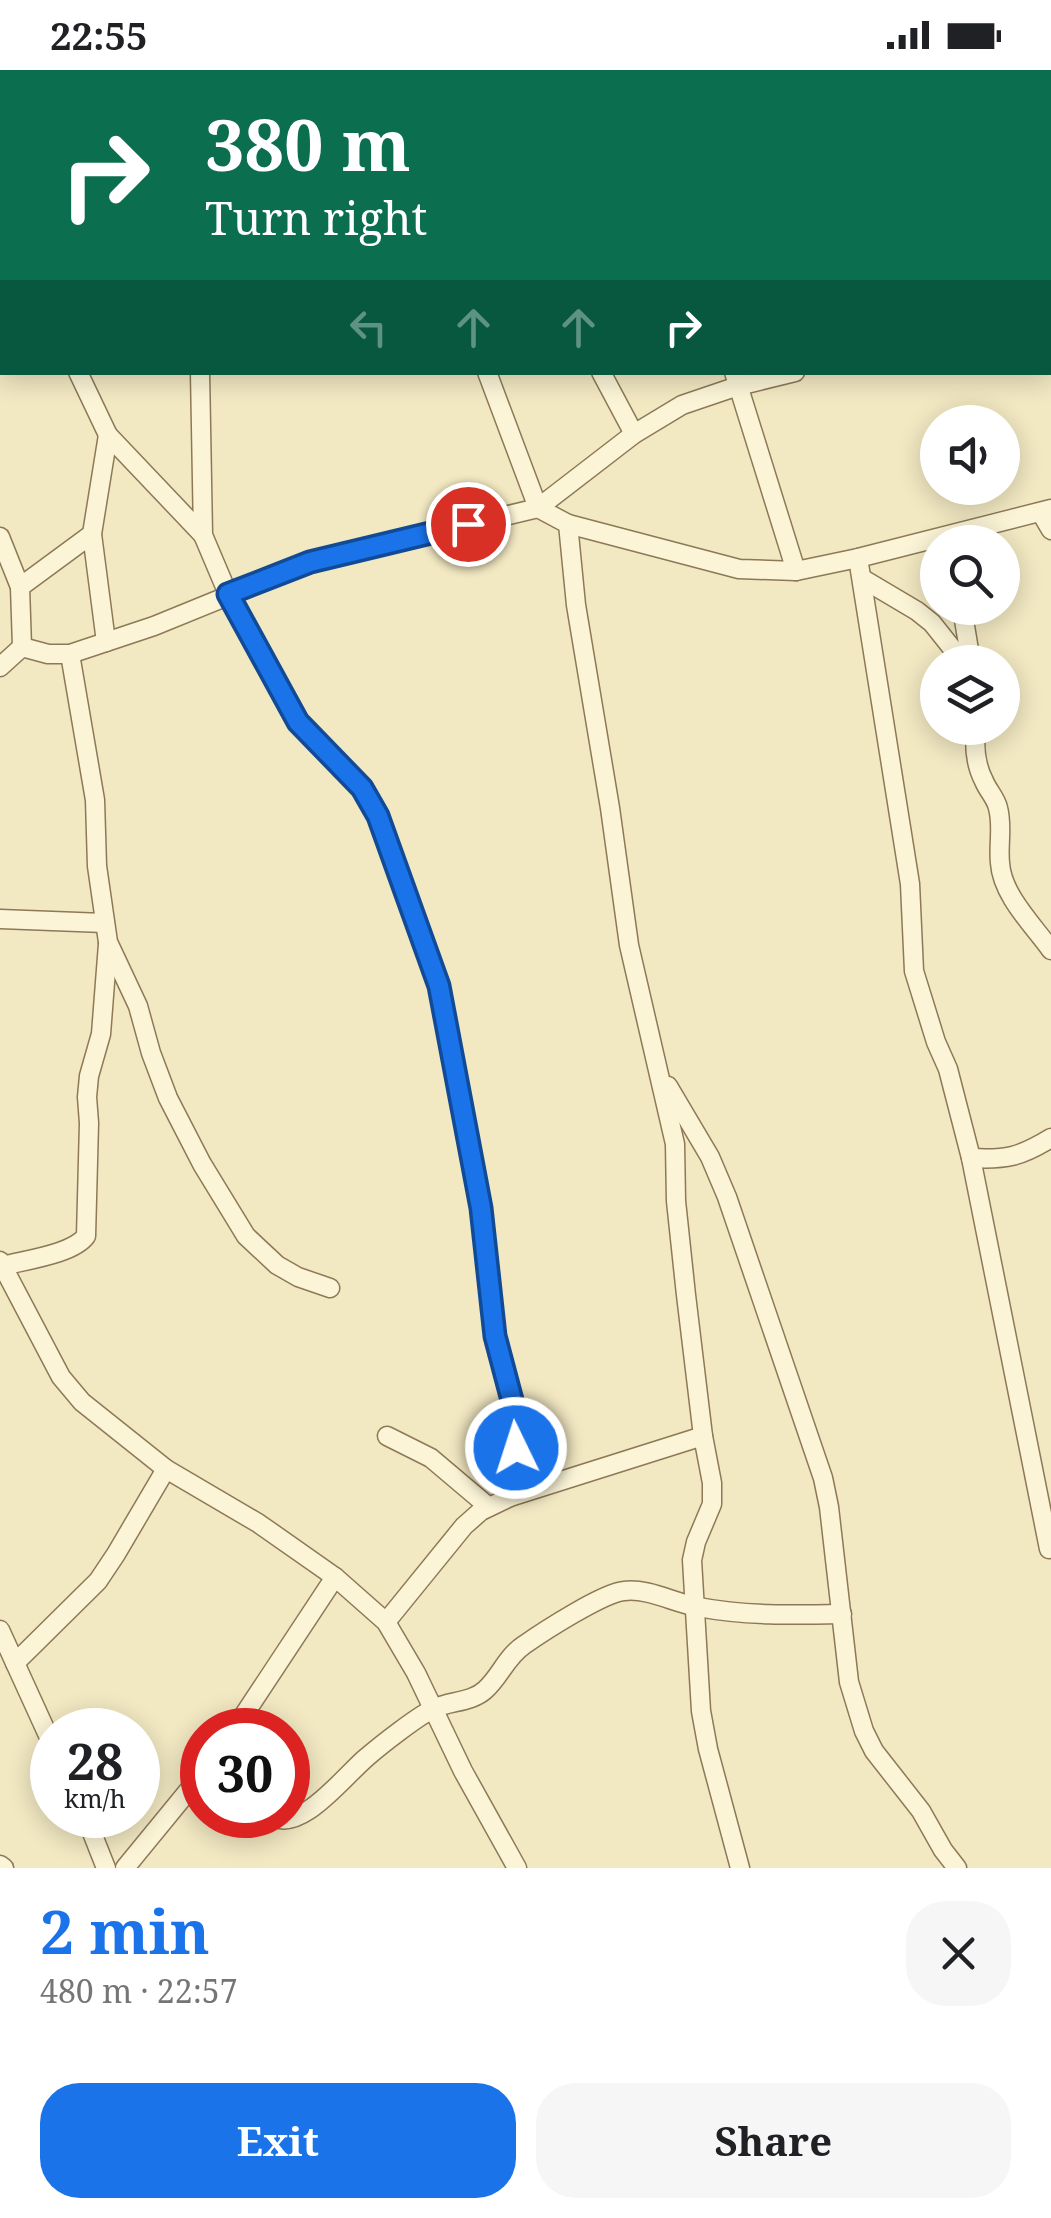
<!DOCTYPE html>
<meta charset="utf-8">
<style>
:root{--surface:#fff;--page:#f6f6f6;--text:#202124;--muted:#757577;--accent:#1a73e8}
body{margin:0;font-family:"Noto Serif",serif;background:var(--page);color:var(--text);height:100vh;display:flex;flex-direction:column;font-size:38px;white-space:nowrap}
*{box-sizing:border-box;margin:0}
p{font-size:32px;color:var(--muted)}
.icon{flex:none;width:55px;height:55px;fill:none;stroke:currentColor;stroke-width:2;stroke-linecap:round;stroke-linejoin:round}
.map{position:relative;height:1798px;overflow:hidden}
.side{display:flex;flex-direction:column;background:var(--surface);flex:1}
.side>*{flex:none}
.top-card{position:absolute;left:0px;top:0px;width:1052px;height:305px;box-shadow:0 5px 25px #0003;background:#0b6e4f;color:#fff;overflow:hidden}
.tools{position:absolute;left:920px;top:335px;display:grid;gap:20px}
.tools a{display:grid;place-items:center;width:100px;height:100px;border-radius:50%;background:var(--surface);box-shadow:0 5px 25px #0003;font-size:50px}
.speed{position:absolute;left:30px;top:1638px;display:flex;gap:20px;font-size:50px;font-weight:700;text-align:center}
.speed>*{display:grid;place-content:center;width:130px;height:130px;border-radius:50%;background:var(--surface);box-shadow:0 5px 25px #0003;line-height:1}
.speed small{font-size:25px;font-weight:400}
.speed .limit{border:15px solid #d22;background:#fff;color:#111}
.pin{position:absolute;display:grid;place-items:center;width:85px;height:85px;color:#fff;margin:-42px;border:5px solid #fff;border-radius:50%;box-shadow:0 2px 10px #0007}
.me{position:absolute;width:110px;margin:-55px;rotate:356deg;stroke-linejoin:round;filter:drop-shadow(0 0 8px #0008)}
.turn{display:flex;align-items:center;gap:35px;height:210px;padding:0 40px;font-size:45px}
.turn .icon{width:130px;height:130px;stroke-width:2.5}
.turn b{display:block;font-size:70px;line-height:85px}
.lanes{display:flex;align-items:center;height:95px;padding:0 40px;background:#0003;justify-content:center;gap:50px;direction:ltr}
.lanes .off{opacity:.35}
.round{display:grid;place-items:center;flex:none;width:105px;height:105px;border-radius:40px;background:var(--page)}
.headline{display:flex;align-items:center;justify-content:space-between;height:170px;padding:0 40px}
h1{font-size:60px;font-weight:700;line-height:75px;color:var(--accent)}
.cta{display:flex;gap:20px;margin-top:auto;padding:20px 40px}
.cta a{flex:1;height:115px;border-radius:40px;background:var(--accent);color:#fff;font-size:40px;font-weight:700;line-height:115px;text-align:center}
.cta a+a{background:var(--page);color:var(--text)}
.status{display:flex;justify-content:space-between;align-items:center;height:70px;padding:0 50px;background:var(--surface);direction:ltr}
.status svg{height:28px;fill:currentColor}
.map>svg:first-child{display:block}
</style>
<div class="status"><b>22:55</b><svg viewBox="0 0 49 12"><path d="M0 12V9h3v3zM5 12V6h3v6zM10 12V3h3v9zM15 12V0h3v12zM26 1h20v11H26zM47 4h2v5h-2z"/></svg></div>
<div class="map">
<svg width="1051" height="1798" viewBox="0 0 1051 1798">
<rect width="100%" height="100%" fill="#f2e8c2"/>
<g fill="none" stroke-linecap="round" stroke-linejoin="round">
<defs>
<g id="minor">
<polyline points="323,0 324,2"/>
<polyline points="887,0 895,2"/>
<polyline points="100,2 102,0"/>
<polyline points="274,2 274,0"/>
<polyline points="535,2 535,0"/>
<polyline points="686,2 687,0"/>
<polyline points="809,2 811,0"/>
<polyline points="935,2 937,0"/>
<polyline points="1050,67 1051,68"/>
<polyline points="0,176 2,179"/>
<polyline points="0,195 2,194"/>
<polyline points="1050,221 1051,220"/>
<polyline points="78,302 108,365 203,465"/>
<polyline points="200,302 203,465 228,524 298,653 362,718 378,746 439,917 481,1138 495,1266 513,1335 516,1378 510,1427"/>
<polyline points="487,302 538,438 568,454 576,535 610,738 629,875 675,1074 676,1131 686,1225 703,1366 712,1413 712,1434 696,1472 692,1490 701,1641 708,1679 740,1798"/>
<polyline points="601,302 634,364"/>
<polyline points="734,302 796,501"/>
<polyline points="1041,443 1051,460"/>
<polyline points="568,454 739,499 796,501 858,488 1051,439"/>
<polyline points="0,467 20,517 22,577"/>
<polyline points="858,488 910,814 914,901 936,972 948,999 971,1088 1049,1479"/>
<polyline points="863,509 917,541 932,553 963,592"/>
<polyline points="20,517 92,464"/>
<polyline points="962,538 971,592"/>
<polyline points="106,572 92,464 108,365"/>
<polyline points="70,584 95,730 97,796 108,872 138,936 151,983 168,1028 202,1094 246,1166 277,1195 298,1207 330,1218"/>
<polyline points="0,597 22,577 48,584 70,584 154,556 311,492 538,438 634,364 682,335 738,316 795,302"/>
<path d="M976,658C974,676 975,694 984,711C988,721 996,728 998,738C1003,756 998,775 1000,793C1002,825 1033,855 1051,880"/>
<polyline points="0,849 104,853"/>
<polyline points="668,1016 710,1087 727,1127 823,1408 829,1437 849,1612 864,1661 874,1681 921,1741 943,1780 957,1798"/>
<path d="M971,1088C1006,1090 1020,1087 1051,1068"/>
<polyline points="0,1191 61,1307 82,1332 166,1399 258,1453 335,1507 386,1552 416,1603 463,1701 517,1798"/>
<path d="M3,1196C25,1190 73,1184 86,1166L89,1053L87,1027L89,1006L101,964L108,874"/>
<polyline points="387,1366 431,1388 489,1437"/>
<polyline points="386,1552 464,1456 481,1441 510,1427 703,1366"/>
<polyline points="0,1560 52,1674"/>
<polyline points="15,1593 98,1511 116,1484 166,1399"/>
<polyline points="234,1660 335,1507"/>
<polyline points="85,1745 106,1798"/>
<path d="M271,1745C299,1766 345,1705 367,1687C381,1675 419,1645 435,1638C451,1631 472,1632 485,1620C500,1607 506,1587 524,1575C544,1561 603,1523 624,1521C649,1518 674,1533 698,1537C746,1546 793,1545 842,1544"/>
<polyline points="0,1795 4,1798"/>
<polyline points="125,1798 202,1704"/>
</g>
</defs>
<use href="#minor" stroke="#8d7957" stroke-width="21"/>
<use href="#minor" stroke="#fbf4d6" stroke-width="18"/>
</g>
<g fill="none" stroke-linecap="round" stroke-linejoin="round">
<defs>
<polyline id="route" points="468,454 310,492 228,524 298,652 362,718 378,746 439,916 481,1138 495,1266 513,1334 516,1378"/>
</defs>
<use href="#route" stroke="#114b97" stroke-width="25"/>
<use href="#route" stroke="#1a73e8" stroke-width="18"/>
</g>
</svg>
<div class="tools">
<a><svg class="icon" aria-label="sound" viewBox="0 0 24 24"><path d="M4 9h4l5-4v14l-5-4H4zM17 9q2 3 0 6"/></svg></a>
<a><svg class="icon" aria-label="search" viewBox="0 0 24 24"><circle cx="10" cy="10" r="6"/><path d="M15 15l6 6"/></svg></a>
<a><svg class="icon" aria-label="layers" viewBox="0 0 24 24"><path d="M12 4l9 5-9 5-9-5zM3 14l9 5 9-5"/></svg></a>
</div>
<div class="speed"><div>28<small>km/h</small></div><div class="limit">30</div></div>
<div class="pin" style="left:468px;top:454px;background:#d93025"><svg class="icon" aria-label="arrive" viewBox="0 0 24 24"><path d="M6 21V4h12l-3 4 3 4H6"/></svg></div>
<svg class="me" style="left:516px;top:1378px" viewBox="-20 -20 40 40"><circle r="17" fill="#1a73e8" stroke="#fff" stroke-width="3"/><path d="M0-11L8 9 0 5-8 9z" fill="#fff"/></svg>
<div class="top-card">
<div class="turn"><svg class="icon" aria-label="right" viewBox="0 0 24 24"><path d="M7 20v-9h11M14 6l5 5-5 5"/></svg><div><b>380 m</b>Turn right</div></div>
<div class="lanes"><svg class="icon off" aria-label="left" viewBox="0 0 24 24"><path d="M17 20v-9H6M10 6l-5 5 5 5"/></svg><svg class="icon off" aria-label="ahead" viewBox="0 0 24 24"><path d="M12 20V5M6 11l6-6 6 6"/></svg><svg class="icon off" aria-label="ahead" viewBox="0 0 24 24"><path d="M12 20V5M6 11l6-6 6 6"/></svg><svg class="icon" aria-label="right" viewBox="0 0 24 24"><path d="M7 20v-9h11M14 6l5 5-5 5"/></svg></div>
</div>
</div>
<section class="side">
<div class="headline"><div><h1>2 min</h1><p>480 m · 22:57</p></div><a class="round"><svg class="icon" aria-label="close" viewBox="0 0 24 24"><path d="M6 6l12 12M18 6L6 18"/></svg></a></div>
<div class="cta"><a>Exit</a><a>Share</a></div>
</section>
